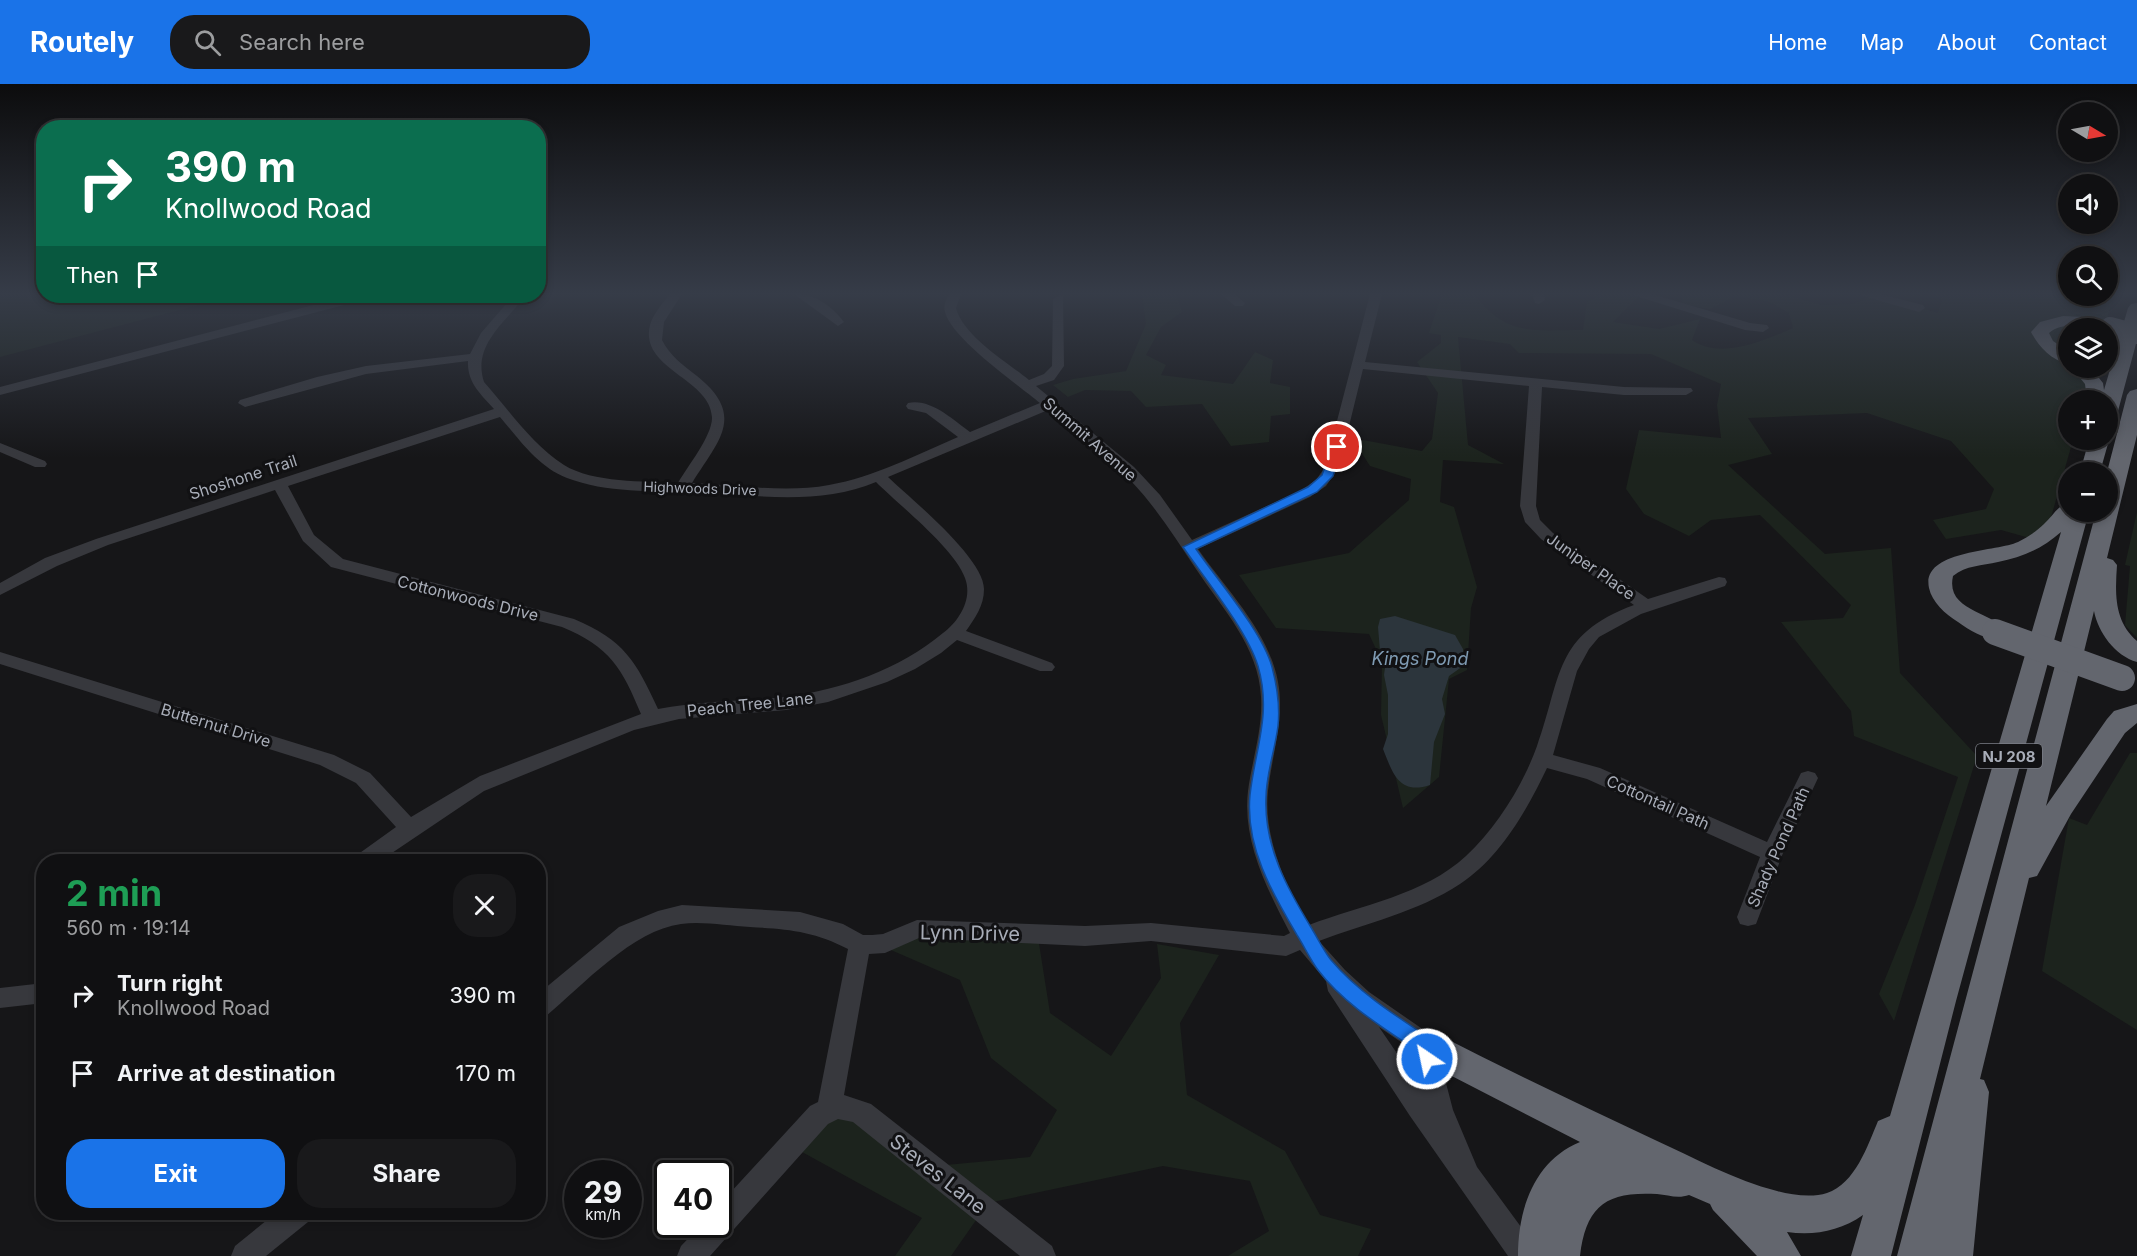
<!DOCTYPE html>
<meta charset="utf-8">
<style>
:root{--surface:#101012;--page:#19191b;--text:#f1f3f6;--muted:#9c9d9f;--line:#303032;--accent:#1a73e8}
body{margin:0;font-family:Inter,sans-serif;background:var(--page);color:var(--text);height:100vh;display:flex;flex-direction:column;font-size:22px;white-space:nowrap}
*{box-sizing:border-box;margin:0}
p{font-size:20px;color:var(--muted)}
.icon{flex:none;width:33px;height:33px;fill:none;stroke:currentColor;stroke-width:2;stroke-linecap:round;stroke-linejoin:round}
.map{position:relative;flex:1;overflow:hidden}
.drawer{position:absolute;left:36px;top:770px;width:510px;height:366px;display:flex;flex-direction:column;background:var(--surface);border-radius:24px;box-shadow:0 3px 9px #0003,0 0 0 2px var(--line)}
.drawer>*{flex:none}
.banner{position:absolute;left:36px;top:36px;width:510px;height:183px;border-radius:24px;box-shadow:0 3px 9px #0003,0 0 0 2px var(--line);background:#0b6e4f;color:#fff;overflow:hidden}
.needle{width:39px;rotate:100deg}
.fabs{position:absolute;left:2058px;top:18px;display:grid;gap:12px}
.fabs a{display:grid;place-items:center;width:60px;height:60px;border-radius:50%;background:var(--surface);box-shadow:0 3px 9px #0003,0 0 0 2px var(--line);font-size:30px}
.speed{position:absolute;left:564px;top:1076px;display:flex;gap:12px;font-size:30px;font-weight:700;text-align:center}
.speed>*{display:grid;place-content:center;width:78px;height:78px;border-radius:50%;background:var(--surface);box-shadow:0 3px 9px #0003,0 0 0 2px var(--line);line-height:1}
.speed small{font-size:15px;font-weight:400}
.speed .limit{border:3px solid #111;border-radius:9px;background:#fff;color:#111}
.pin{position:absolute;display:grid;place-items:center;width:51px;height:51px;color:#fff;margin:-26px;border:3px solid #fff;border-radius:50%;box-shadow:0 2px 6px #0007}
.me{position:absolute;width:66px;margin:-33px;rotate:326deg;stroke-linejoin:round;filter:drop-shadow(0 0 4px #0008)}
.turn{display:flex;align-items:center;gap:21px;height:126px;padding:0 30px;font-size:27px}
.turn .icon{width:78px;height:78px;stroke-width:2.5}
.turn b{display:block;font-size:42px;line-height:51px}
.then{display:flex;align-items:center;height:57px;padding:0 30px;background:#0003;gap:12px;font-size:22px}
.round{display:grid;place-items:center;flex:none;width:63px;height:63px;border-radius:24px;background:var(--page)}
.summary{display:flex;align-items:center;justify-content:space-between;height:102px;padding:0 30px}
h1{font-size:36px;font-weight:700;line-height:45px;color:#1e9e55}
.cta{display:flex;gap:12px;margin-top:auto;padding:12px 30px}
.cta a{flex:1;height:69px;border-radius:24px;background:var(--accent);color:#fff;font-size:24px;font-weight:700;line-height:69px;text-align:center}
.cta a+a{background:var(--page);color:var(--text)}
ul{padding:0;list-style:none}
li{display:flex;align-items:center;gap:18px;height:78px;padding:0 30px}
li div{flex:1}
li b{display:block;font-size:22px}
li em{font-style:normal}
header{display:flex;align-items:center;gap:36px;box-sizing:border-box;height:84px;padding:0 30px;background:var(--accent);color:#fff}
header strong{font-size:28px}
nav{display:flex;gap:33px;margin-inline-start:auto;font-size:21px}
.search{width:420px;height:54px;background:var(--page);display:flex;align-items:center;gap:15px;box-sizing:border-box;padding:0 21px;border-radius:24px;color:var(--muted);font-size:22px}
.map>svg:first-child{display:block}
</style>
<header>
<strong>Routely</strong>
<div class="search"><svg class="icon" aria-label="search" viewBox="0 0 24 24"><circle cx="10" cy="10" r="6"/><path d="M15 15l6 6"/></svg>Search here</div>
<nav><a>Home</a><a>Map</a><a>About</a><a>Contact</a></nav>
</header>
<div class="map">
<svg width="2137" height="1172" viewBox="0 0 2137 1172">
<rect width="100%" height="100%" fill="#161618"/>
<g fill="#1c231d">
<polygon points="0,210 233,212 0,273"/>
<polygon points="1142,210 1176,210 1182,228 1161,243 1146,271 1166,281 1161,291 1233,300 1255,268 1273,276 1270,299 1290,303 1290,330 1271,332 1269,358 1231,362 1202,320 1146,323 1131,307 1085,306 1068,313 1053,301 1073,295 1126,287 1146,240"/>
<path d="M1442,210H1474C1506,253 1534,246 1583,246L1587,218L1600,210H1641L1613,238L1659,245L1700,235L1692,256C1721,276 1763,257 1793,244L1789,229L1770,218L1736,212L1710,225L1682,220V210H1784L1821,221L1855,220L1872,211L1938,229L1942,215L1931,210L1968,212L2114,210L2104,244H2068V284H2093L2084,316H2068V356H2073L2044,458L2001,446L1946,455L1933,436L1986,425L1994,405L1951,357L1867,329L1748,334L1772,370L1728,381L1825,470L1891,464L1900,589L1977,672L1894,937L1879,910L1915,821L1958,693L1854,652L1851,627L1781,538L1843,534L1851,521L1760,431L1711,436L1689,452L1644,430L1626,405L1639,346L1721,354L1717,321L1721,300L1651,270L1519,269L1510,260L1458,253L1468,361L1504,380L1443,376L1440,418L1454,423L1477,503L1471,524L1467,586L1449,595L1439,693L1403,724L1381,631L1382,578L1369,550L1276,544L1239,491L1349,469L1409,416L1411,395L1370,382L1357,362L1363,356L1422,367L1432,355L1438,309L1417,278L1441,259V251L1429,249Z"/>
<polygon points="2137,428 2137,554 2125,541 2130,482 2125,481"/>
<polygon points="2130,669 2137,669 2137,946 2042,887 2069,734 2087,741"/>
<polygon points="912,842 1037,847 1050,929 1111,972 1161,894 1157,860 1219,871 1180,939 1187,1011 1285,1067 1320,1131 1371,1145 1358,1172 1228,1172 1269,1147 1250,1097 1163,1082 988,1119 951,1172 895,1172 922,1134 793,1063 848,1015 935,1082 1030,1073 1057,1026 991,974 960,896 884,863"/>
</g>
<path fill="#2c353c" d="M1395,532L1455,551L1463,565V582L1449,592L1442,615L1445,630L1434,658L1430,701C1399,711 1393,690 1383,665L1388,650V611L1384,591L1386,577L1380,567L1378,543L1380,535Z"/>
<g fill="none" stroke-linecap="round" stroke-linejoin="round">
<g fill="#37383d" fill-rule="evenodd">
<path d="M670,210H682L664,238L662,256C670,272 683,281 697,292C747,332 718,357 692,399C737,401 786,409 829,401C874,393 916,371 958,353L926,329L908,325L906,322L908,319C931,314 953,336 970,348L1040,319C1017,300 952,255 945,228C943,221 946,216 949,210H961L956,224C963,252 1007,278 1029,296L1044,290L1052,282L1053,215L1059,211L1063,212L1064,282L1054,296L1036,302L1134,383L1160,411L1192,456L1300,407L1316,396L1325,383L1370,210H1382L1365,278L1624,303L1691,304L1693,307L1686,311H1624L1542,303L1536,422L1540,436L1553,449L1648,515L1719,493L1725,494L1727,498L1725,502L1641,530L1599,553L1589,565L1577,587L1553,671L1600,684L1767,758L1801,689L1808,687L1815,689L1818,694L1783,769L1756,840L1748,842L1740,840L1737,833L1760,773L1587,695L1547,684C1527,726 1500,774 1460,800C1418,828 1366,839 1319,857L1345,886L1369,908L1434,953L1453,1026L1477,1083L1535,1162L1539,1172H1508L1410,1032L1328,907L1326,897L1300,866L1286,872L1151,857L1085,862L919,854L885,869L869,870L844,1011L871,1020L1052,1162L1056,1172H1020L853,1038L838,1035L828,1040L710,1172H677L681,1162L702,1140H718V1122L810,1022L818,1018L848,865C814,847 787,845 750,843C728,842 703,837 681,840C633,846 583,901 546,932L538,935V910L619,843L658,827L682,821L800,828L843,840L863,851H872L883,850L917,836L1085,842L1151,839L1284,852L1290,849C1268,807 1242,757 1248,707C1252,676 1263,645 1261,613C1259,563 1222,524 1196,485C1176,455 1156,423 1131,397C1106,371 1076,349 1048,326L888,393C911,415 984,474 984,505C984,522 975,534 966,547L1052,579L1055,583L1052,587H1040L957,556L941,569L915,585L887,598L828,618L786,626L679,635L634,646L484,707L380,777H353L357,771L396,743L356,699L320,681L0,580V568L334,671L370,689L411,733L480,692L641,630C622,584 610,563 562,543L331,483L303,457L275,406L108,461L57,482L0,511V499L45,474L96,455L494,325C481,310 467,299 468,277L366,290L245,323L238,319L240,316L317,293L366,282L470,270L481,249L513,212H525C505,239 472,261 484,298C509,326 532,361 564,381C593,399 644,397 678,399C687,383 713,351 712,333C710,294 639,285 650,241C653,230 663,219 670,210ZM1363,285L1529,302L1520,422L1525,438L1541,455L1634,521C1553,551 1562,593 1537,662C1523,701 1497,743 1466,772C1424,811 1361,821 1309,841C1286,803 1263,753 1268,707C1272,670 1285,635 1278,598C1269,548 1226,505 1198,465L1310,413L1326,402L1339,383ZM500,333C519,355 538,383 567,394C606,409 653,407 694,408C753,411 820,422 876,398C899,421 955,465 965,494C973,515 959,537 943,549C900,585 841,606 785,613C742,617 700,617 658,625C636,577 624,556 574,535L343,475L314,451L288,402ZM1379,943L1414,967L1422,1006Z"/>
<path d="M794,210C814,209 832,222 844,238L838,242Z"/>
<polygon points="1221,210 1234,210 1245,219 1243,222 1235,222"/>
<polygon points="1532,210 1544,210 1545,216 1539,220 1535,219"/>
<polygon points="1634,210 1652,210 1750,239 1767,241 1769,244 1763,248 1745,246 1636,212"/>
<polygon points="1861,210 1880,210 1923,221 1925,224 1919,228 1863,212"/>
<polygon points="348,212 363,212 348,220 0,311 0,303"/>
<polygon points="0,359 45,377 47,380 45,383 35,383 0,368"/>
<polygon points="44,899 44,919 0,924 0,904"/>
<polygon points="277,1128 311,1128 308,1138 266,1172 231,1172 235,1162"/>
</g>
<g fill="#63666e" fill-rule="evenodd">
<polygon points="2137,219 2137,256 2118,327 2115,331 2108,333 2108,316 2087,316 2085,300 2072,284 2091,284 2103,299 2104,306 2128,224 2131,220"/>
<path d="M2063,232L2083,233L2116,239L2119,243L2116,247L2110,248L2108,244C2089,244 2064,236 2049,249L2053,257L2068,267V280C2051,276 2039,263 2031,248L2040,238Z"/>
<path d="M2137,305V351L2107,474L2113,476L2117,481C2115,510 2114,537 2137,557V578C2115,572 2098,548 2094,527L2046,722L2107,635L2114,627L2137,620V639L2125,649L2071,730L2037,792L2029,794L1980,995L1984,996L1989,1008L1973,1172H1897L2096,428H2108L2107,388L2127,311L2130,307Z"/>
<polygon points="2108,354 2109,356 2100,388 2080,388 2089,356"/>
<path d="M2068,419V428H2089L1956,917L1891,1172H1851L1863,1131C1840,1147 1814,1152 1787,1148L1801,1172H1757L1713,1126L1710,1120L1689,1111C1678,1115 1668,1111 1657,1110C1606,1107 1586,1122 1580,1172H1518C1518,1125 1534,1077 1580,1058L1413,972L1408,961L1413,950L1425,945L1437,950C1509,987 1582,1022 1655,1056C1695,1074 1734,1096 1777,1107C1792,1111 1812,1114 1827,1109C1855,1100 1868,1061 1878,1037L1890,1032L2061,448C2042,465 2022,473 1998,478C1982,482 1966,481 1953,492C1945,528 1994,527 2007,548L2004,554C1987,558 1971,547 1958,538C1945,530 1932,518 1929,504C1921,466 1996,468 2018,458C2028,453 2037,447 2044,440C2053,432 2057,422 2068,419Z"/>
</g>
<polyline stroke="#63666e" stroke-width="20" points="2110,243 2137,250"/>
<polyline stroke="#63666e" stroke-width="26" points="1995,548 2122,594"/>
</g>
<linearGradient id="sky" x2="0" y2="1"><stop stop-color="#0c0c0d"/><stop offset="0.56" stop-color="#363c48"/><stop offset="1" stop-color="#363c48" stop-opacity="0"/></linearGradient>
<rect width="2137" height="374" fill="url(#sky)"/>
<path fill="#1a73e8" stroke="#114b97" stroke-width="1.5" d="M1337,360L1343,363L1333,392L1317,408L1196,465C1218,497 1262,547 1272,583C1277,602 1280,623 1278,642C1275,666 1266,690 1266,714C1264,763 1287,804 1312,845C1318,855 1324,867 1331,876C1358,908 1396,932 1431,955L1436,975L1433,982L1427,984L1420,982L1416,966C1382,943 1343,919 1318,886C1310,875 1304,862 1297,851C1272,809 1245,762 1250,711C1255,665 1272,630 1258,582C1247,546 1205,495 1183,463L1308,403L1322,391L1332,363Z"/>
<g text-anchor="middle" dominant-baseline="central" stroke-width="6" stroke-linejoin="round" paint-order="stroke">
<g font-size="14" fill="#a8adb8" stroke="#111113">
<text transform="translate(700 404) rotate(2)">Highwoods Drive</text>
</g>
<rect fill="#111113" stroke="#7b7e86" stroke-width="1.5" x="1976" y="660" width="66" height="24" rx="4.5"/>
<g font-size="15" font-weight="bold" fill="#a8adb8">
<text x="2009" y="672">NJ 208</text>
</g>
<g font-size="16" fill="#a8adb8" stroke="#111113">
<text transform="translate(1090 355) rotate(41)">Summit Avenue</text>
<text transform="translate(243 393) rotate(-18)">Shoshone Trail</text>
<text transform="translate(1591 482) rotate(35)">Juniper Place</text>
<text transform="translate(468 514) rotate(14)">Cottonwoods Drive</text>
<text transform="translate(750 620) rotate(-6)">Peach Tree Lane</text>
<text transform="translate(216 641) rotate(17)">Butternut Drive</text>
<text transform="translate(1658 718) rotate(24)">Cottontail Path</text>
<text transform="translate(1778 763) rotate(-66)">Shady Pond Path</text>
</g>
<g font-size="18" font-style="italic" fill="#7f9bb3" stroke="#111113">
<text x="1420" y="574">Kings Pond</text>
</g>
<g font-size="20" fill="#a8adb8" stroke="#111113">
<text transform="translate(970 849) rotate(1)">Lynn Drive</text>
<text transform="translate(938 1090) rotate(38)">Steves Lane</text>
</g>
</g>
</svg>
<div class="fabs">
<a><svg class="needle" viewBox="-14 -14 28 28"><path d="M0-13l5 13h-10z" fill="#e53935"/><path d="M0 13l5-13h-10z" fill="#9c9d9f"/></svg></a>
<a><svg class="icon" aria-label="sound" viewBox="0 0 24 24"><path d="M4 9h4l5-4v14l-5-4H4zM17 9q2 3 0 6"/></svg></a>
<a><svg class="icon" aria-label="search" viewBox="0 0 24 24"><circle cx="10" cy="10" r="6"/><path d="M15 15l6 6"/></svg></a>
<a><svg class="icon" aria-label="layers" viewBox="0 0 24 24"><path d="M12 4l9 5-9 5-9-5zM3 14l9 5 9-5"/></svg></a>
<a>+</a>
<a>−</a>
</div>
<div class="speed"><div>29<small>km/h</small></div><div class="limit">40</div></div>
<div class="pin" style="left:1337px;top:363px;background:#d93025"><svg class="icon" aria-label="arrive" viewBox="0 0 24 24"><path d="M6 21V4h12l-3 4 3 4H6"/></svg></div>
<svg class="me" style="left:1427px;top:975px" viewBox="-20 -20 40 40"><circle r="17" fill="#1a73e8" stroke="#fff" stroke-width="3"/><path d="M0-11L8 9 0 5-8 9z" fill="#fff"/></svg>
<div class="banner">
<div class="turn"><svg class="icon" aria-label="right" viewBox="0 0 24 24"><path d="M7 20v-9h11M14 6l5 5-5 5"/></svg><div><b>390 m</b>Knollwood Road</div></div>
<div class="then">Then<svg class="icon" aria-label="arrive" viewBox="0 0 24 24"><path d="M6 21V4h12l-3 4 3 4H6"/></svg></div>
</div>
<section class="drawer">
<div class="summary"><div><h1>2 min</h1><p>560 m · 19:14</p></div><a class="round"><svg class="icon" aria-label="close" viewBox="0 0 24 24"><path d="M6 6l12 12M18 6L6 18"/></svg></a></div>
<ul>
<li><svg class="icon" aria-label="right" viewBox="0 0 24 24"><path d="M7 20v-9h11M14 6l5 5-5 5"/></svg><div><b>Turn right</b><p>Knollwood Road</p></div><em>390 m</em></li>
<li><svg class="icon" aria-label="arrive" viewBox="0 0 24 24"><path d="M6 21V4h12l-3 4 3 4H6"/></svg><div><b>Arrive at destination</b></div><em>170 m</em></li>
</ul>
<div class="cta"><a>Exit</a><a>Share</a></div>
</section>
</div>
